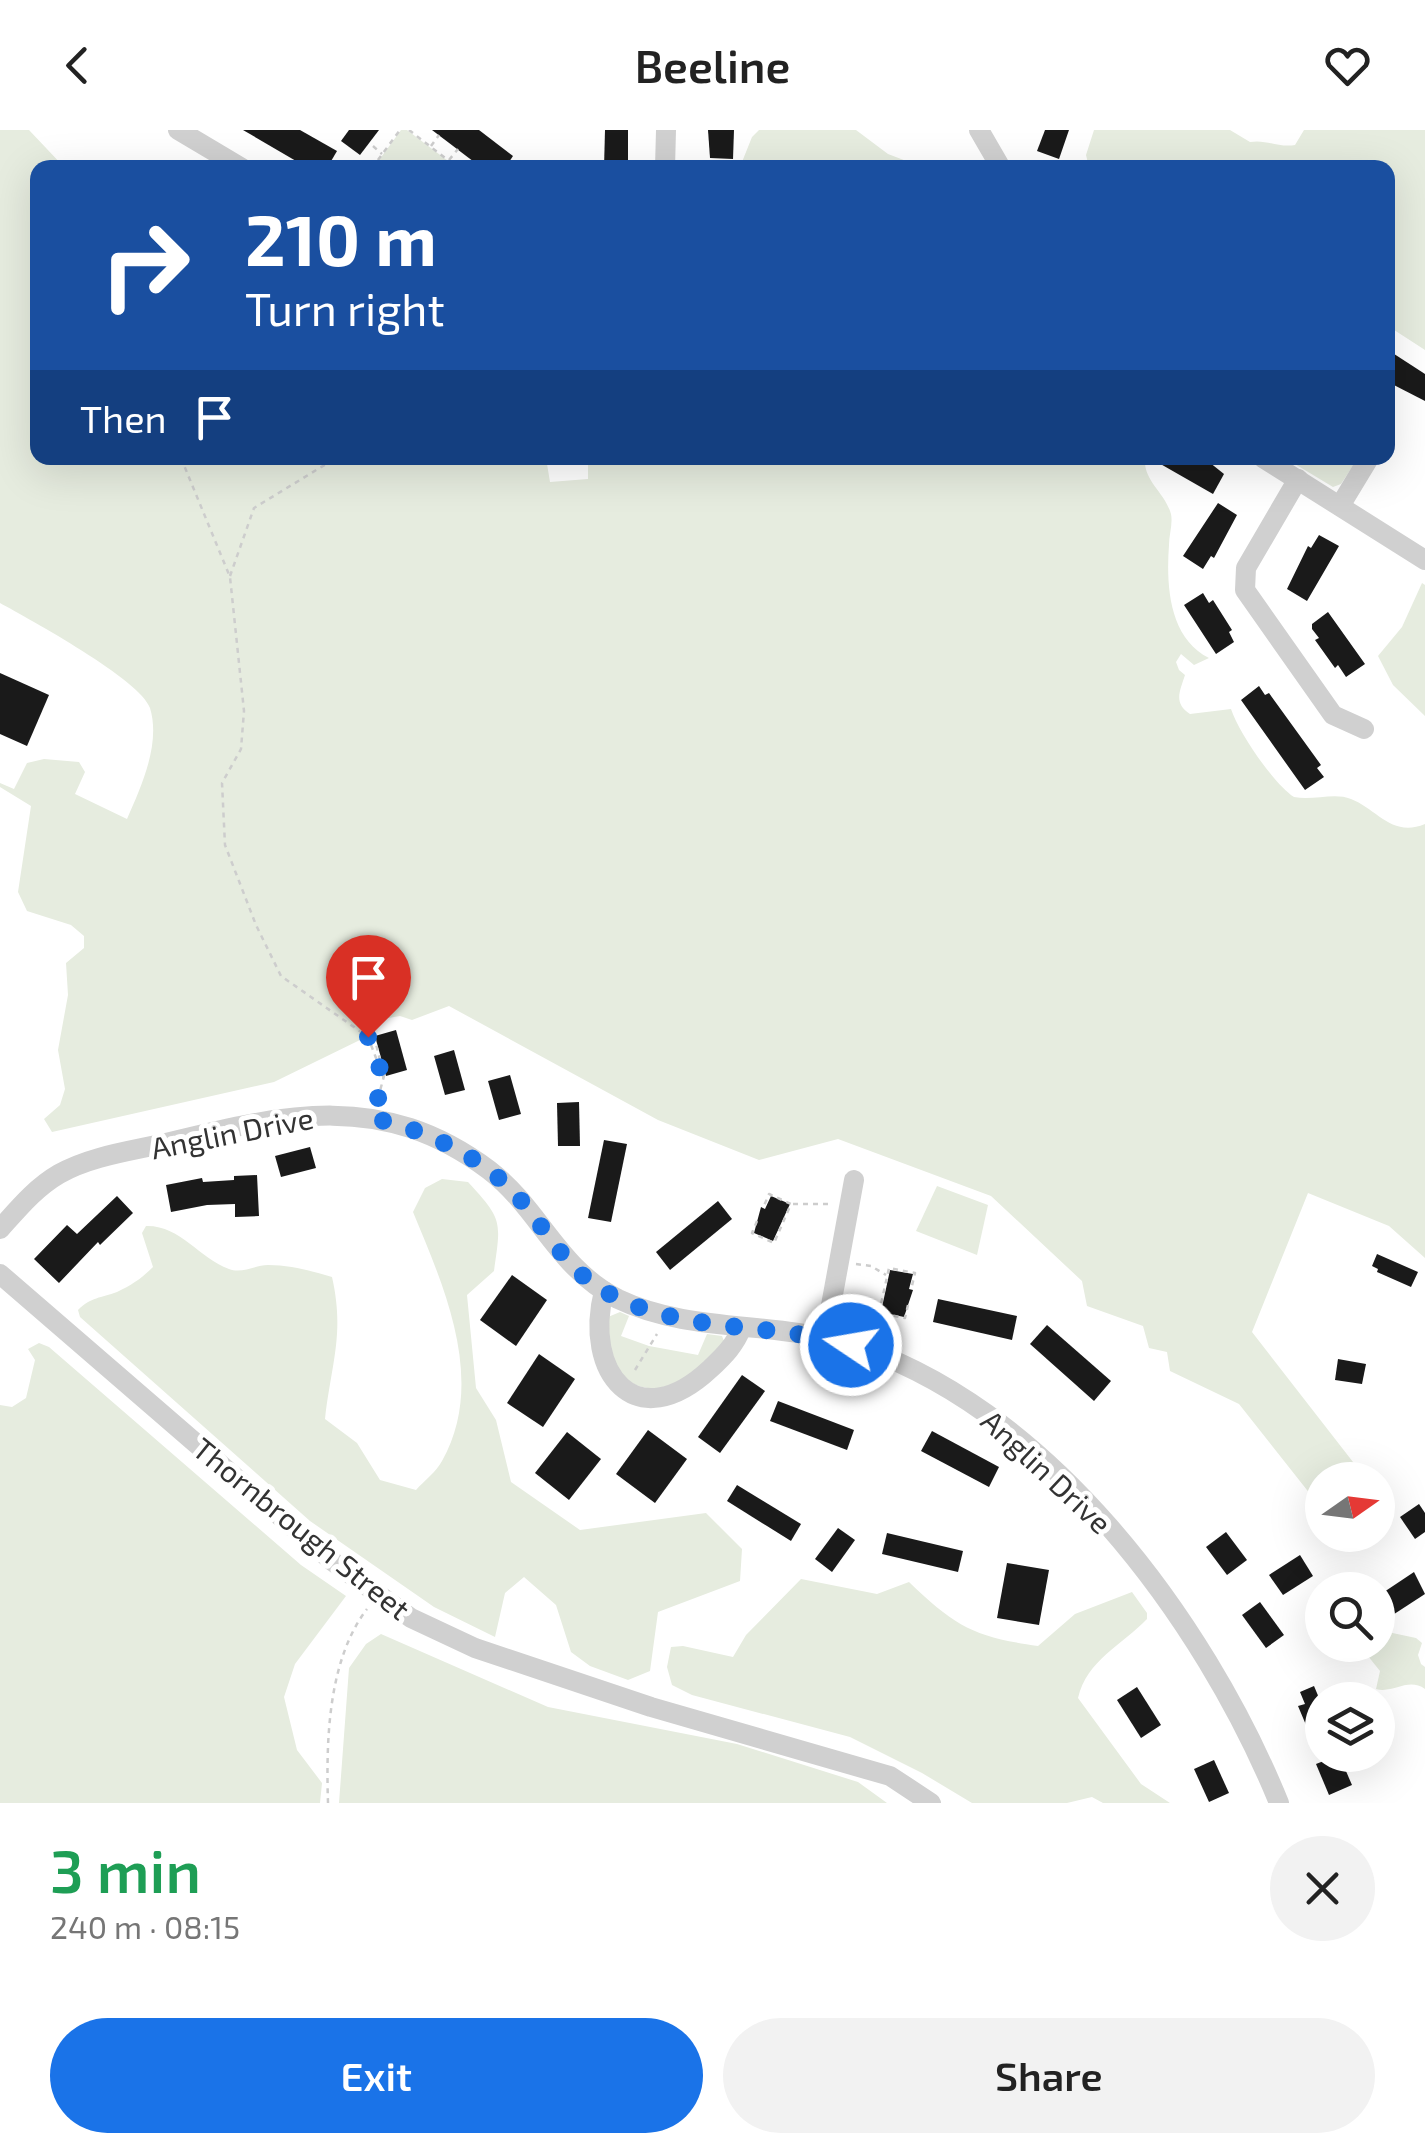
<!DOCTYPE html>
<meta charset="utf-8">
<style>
:root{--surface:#fff;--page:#f2f2f2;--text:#222;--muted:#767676;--accent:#1a73e8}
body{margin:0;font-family:"Exo 2",sans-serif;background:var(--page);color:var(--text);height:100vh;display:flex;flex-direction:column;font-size:38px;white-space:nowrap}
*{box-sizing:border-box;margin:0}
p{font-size:32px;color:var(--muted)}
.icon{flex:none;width:55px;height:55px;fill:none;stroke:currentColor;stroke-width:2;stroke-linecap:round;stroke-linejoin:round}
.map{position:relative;height:1673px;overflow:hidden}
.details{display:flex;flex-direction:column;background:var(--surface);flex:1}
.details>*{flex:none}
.guide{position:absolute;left:30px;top:30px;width:1365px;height:305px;border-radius:20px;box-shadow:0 10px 40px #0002;background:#1a4fa0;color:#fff;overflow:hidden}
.needle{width:65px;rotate:76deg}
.buttons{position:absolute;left:1305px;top:1332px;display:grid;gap:20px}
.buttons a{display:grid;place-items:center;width:90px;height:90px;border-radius:50%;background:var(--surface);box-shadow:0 10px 40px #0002;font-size:50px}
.pin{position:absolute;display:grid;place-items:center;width:85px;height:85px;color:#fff;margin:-102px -42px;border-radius:50% 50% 50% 0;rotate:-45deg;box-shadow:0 0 10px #0007}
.pin .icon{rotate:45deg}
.me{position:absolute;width:110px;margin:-55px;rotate:282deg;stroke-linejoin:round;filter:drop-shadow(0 0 8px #0008)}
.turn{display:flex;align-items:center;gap:35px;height:210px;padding:0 50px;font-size:45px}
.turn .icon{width:130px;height:130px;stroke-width:2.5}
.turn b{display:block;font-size:70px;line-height:85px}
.then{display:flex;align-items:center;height:95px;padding:0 50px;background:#0003;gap:20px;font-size:38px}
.round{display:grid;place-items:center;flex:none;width:105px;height:105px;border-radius:52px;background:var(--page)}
.overview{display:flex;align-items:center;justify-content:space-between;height:170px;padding:0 50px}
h1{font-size:60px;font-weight:600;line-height:75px;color:#1e9e55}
.primary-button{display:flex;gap:20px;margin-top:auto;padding:20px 50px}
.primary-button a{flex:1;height:115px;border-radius:60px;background:var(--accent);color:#fff;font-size:40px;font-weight:600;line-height:115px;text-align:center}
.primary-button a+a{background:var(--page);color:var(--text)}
header{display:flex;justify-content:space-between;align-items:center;height:130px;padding:0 50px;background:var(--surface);font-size:45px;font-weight:600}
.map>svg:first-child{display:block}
</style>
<header><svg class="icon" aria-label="back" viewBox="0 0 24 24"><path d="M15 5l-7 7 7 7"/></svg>Beeline<svg class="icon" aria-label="heart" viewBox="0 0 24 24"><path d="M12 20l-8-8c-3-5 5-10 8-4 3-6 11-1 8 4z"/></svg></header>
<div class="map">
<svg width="1425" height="1673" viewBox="0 0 1425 1673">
<rect width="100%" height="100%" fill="#fff"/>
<g fill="#e6ecdf">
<path d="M0,0H29L64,37L38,38V328H546L550,352L588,349V328H1145C1143,351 1165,362 1171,384C1173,394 1169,405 1169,415C1166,456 1169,508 1209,528L1194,535L1181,524L1176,532L1179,540L1185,545C1180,561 1173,573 1190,584L1231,579C1239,603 1273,653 1294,667C1313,671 1334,662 1351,669C1377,679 1392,708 1425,694V1128L1389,1096L1308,1063L1252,1202L1367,1350H1322V1379L1239,1274L1170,1241L1167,1222L1149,1218L1143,1196L1087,1176L1082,1151L991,1066L838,1009L759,1030L658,990L449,876L412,890L400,886L383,889L370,895L362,909L274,952L52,1002L44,989L60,975L65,959L58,920L68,865L66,833L84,818V806L71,795L27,781L18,762L31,676L0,657V653L14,659L27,633L44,629L79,632L85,642L75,664L127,689C141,657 161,614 150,578C141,550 29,489 0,473Z"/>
<polygon points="401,0 407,0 456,37 374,37"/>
<polygon points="759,0 856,0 888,24 922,37 740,37 752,7"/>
<path d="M1094,0H1230L1250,12C1266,9 1279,18 1295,15L1304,0H1425V220L1388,196V38L1089,37L1086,25Z"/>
<polygon points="1285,328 1358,328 1341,354 1333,357"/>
<polygon points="1422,453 1425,455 1425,586 1393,555 1378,526 1402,497"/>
<path d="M442,1049L468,1052C503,1090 501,1091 494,1141L467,1165L476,1258L496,1290L511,1352L580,1400L706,1383L742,1419L740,1451L658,1482L650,1541L628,1550L590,1536L571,1522L556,1475L524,1447L505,1463L495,1507L434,1477L310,1391L80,1187L78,1180C91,1167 101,1168 117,1162C132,1155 142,1148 153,1137L142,1103L146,1096C180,1095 199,1128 229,1139C242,1144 255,1135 268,1135C291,1135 311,1141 332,1147C345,1204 331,1234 325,1289L357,1313L380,1350L416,1360C424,1351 436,1342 442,1331C487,1251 444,1157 413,1082L425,1058Z"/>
<polygon points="937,1056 988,1075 977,1125 916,1101"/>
<path d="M620,1182L629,1186L621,1206L649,1216L698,1225L707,1204L722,1206L724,1211C706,1245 648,1280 619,1241C618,1239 611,1229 610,1228C606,1216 609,1199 608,1187Z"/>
<polygon points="39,1213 49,1217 301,1435 346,1466 295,1534 284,1567 297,1620 322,1653 320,1673 0,1673 0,1275 12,1277 26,1268 35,1230 28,1219"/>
<path d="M801,1449L877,1464L909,1452C956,1497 974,1507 1038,1516L1075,1484L1132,1462L1147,1483V1489C1122,1515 1087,1530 1078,1568L1141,1654L1170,1673H1103L1092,1667L1067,1673H972L922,1643L850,1607L692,1565L672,1555L667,1537L671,1517L683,1516L733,1527L746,1505Z"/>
<path d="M1383,1501L1416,1508L1422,1513L1418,1525L1421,1534L1425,1537V1559C1408,1547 1393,1564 1376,1559L1380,1541L1368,1526L1378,1515V1507Z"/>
<polygon points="381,1504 548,1577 737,1614 858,1652 887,1673 339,1673 349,1538 366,1514"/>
</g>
<g fill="#1a1a1a">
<polygon points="243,0 300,0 337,21 327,38 308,38"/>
<polygon points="349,0 379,0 360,25 341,11"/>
<polygon points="432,0 479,0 513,26 505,38 482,38"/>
<polygon points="605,0 628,0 628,38 604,38"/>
<polygon points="708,0 734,0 733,29 710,28"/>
<polygon points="1045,0 1069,0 1059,29 1037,21"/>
<polygon points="1388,220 1425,244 1425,271 1388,252"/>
<polygon points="1150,328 1204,328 1224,344 1213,364"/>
<polygon points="1218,373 1237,385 1214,428 1211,426 1203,439 1183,426"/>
<polygon points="1319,405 1339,416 1307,471 1287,459 1308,416 1311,418"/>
<polygon points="1203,463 1209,473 1213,470 1232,500 1229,502 1234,512 1216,524 1184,475"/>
<polygon points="1328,482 1365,534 1346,547 1338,535 1335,538 1315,510 1319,508 1312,499 1312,494"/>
<polygon points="0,543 49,565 27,616 0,604"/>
<polygon points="1259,556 1265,565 1269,563 1321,635 1317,638 1324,647 1305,660 1241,570"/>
<polygon points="396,900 407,940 386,946 375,906"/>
<polygon points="454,920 465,960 445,965 434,926"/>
<polygon points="510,945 521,984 499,990 488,951"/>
<polygon points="579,972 580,1016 558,1016 557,973"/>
<polygon points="604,1010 627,1014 611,1092 588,1088"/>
<polygon points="310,1017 316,1038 281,1047 275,1026"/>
<polygon points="257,1045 259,1086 235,1087 235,1074 207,1075 171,1082 166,1055 202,1048 203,1052 234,1050 234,1046"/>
<polygon points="117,1066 133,1083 100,1115 98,1112 59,1153 34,1129 67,1095 77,1104"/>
<polygon points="771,1066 790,1074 773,1111 754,1103 761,1077 765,1079"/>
<polygon points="718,1071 732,1089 670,1140 656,1122"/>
<polygon points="1377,1124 1418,1142 1411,1157 1377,1142 1378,1139 1372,1136"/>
<polygon points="890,1140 913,1144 909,1159 913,1160 904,1187 881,1182"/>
<polygon points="512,1145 547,1170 516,1216 480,1190"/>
<polygon points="938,1169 1017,1186 1012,1210 933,1192"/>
<polygon points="1047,1195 1111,1251 1094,1271 1030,1214"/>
<polygon points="539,1224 575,1249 543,1297 507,1273"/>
<polygon points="1338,1229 1366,1234 1362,1254 1335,1250"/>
<polygon points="742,1245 765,1261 720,1323 698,1307"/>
<polygon points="778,1271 854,1300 847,1320 770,1291"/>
<polygon points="648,1300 687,1329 655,1373 616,1344"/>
<polygon points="932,1301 999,1337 989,1357 921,1321"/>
<polygon points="567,1302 601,1329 569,1370 535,1343"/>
<polygon points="737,1355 801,1394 791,1411 727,1371"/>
<polygon points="1419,1374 1425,1383 1425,1402 1415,1409 1400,1387"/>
<polygon points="838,1398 855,1410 832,1442 815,1429"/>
<polygon points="1226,1402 1247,1430 1227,1445 1206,1417"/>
<polygon points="887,1403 963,1421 958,1442 882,1424"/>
<polygon points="1300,1425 1313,1446 1283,1465 1269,1445"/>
<polygon points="1007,1433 1049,1440 1039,1495 997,1488"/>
<polygon points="1414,1442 1425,1464 1385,1490 1378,1478 1378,1466"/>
<polygon points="1260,1472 1284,1505 1266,1518 1242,1485"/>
<polygon points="1314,1556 1322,1575 1322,1588 1306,1595 1298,1576 1305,1574 1300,1562"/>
<polygon points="1137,1557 1161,1595 1141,1608 1117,1570"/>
<polygon points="1339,1625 1352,1655 1329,1665 1316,1634"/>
<polygon points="1214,1630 1229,1663 1209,1672 1194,1639"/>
</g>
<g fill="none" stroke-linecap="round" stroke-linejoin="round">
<g stroke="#cdcdcd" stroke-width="2.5" stroke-dasharray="5 5" stroke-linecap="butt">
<polyline points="409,0 458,38"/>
<polyline points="373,16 382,24"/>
<polyline points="431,16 439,5"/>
<polyline points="449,30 458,19"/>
<polyline points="372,38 400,0"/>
<polyline points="181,328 230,447 244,581 241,619 222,653 225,715 256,795 281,846 368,907 384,949"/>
<polyline points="230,446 254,378 336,328"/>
<polyline points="374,906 384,946 377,972"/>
<polyline points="793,1074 830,1074"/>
<polyline points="757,1091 752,1103 774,1113 791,1074 769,1064 763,1078"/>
<polyline points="856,1134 871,1136 886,1145"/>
<polyline points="908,1175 905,1188 879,1183 889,1138 915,1143 911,1160"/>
<polyline points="635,1240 657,1204"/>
<path d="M328,1673C326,1610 328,1530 367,1479"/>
</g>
<g stroke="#d0d0d0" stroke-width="20">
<polyline points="178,0 242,38"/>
<polyline points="979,0 1001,38"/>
<polyline points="665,38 666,0"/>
<polyline points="1263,328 1425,430"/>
<polyline points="1298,349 1246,438 1245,460 1333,585 1364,599"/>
<polyline points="1340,376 1369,328"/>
<path d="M0,1099C18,1079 35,1058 59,1044C91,1026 131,1021 166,1013C285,984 382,960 489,1040C540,1079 557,1138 618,1169C689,1203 772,1191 846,1213C1044,1272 1204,1489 1279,1673"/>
<polyline points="0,1144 332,1431 411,1488 475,1518 651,1577 890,1646 931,1673"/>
<path d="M604,1161C583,1243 636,1308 710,1239C724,1226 735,1215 742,1197"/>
<polyline points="825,1208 854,1050"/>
</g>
</g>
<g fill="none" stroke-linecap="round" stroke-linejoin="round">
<path stroke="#1a73e8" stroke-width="18" stroke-dasharray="0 32.4" d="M368,907L384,949L372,988C425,1000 482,1026 518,1067C548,1101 565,1139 606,1162C679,1204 771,1192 851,1215"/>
</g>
<g text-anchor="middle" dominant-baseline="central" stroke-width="10" stroke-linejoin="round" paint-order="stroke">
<g font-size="30" fill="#333" stroke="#fff">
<text transform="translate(232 1002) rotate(-11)">Anglin Drive</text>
<text transform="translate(1047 1341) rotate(43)">Anglin Drive</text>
<text transform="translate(302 1398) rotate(39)">Thornbrough Street</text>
</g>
</g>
</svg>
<div class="buttons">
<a><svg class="needle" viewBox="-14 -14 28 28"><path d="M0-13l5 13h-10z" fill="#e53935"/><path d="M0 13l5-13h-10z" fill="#767676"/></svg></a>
<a><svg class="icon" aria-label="search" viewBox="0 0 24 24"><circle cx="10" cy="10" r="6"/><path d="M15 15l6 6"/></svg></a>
<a><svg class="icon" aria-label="layers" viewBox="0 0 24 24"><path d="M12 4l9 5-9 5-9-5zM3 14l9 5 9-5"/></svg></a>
</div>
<div class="pin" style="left:368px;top:907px;background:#d93025"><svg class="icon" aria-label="arrive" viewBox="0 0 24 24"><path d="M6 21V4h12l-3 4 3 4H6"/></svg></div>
<svg class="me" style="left:851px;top:1215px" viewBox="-20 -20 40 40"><circle r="17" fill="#1a73e8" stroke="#fff" stroke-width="3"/><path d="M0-11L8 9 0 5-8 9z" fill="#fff"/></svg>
<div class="guide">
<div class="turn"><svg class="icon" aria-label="right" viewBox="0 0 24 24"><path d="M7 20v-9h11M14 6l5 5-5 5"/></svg><div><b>210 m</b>Turn right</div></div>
<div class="then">Then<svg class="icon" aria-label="arrive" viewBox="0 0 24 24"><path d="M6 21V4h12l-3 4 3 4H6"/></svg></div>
</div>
</div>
<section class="details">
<div class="overview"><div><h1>3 min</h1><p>240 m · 08:15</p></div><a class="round"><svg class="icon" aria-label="close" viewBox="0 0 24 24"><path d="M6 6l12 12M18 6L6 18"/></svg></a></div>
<div class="primary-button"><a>Exit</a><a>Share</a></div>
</section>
